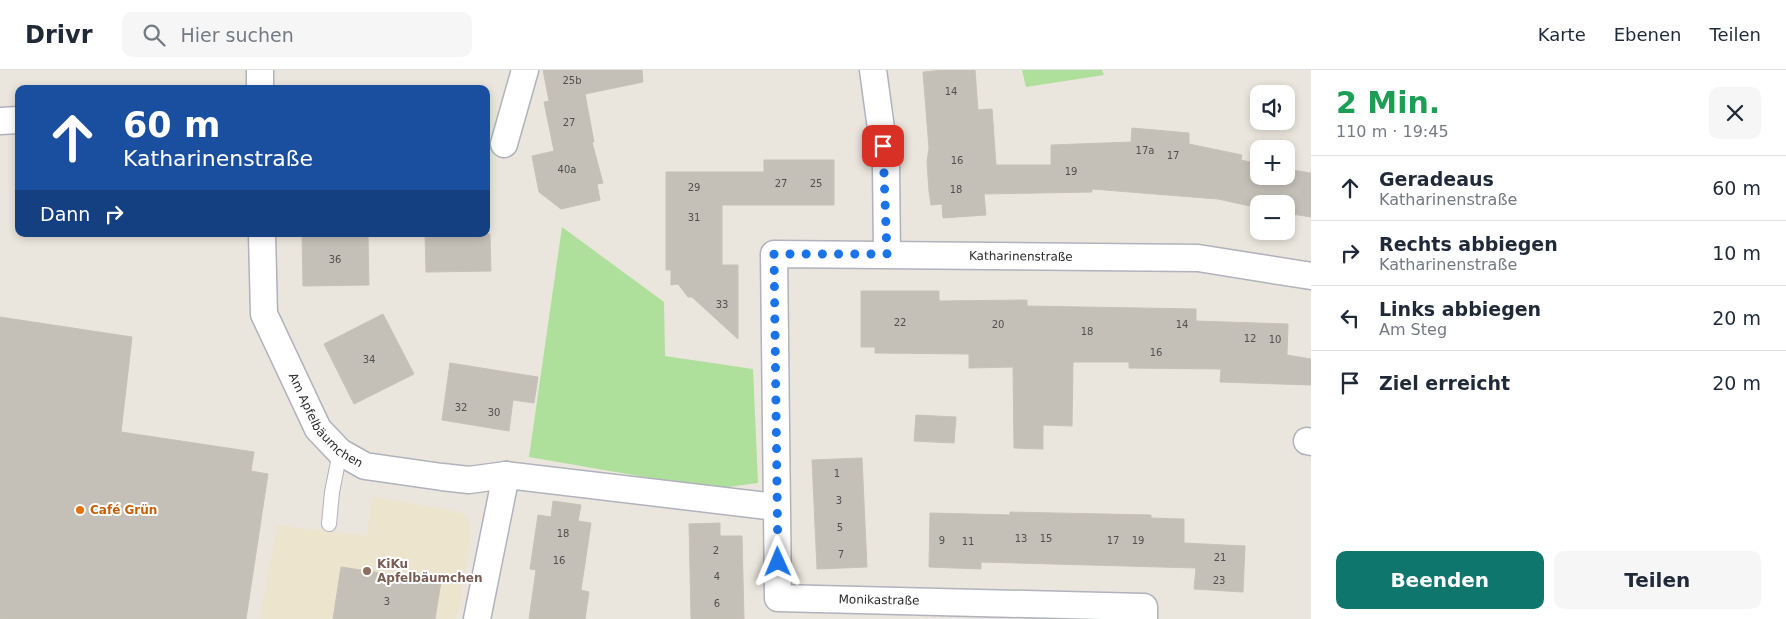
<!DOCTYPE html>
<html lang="de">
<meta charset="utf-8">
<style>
:root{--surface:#fff;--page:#f6f6f7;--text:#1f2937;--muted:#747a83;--line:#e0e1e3;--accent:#0f766e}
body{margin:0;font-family:"DejaVu Sans",sans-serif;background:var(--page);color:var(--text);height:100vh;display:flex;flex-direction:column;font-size:19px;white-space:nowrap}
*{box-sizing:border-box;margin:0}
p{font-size:16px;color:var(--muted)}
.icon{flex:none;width:28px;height:28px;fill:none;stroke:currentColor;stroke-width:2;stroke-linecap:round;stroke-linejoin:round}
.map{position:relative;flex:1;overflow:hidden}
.panel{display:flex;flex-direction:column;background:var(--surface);width:475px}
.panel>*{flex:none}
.guide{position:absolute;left:15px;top:15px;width:475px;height:152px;border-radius:10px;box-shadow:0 2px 8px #0003;background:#1a4fa0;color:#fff;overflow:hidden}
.tools{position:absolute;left:1250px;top:15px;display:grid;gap:10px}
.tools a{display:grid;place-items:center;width:45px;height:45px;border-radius:10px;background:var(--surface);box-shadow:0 2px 8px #0003;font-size:25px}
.pin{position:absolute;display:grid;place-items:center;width:42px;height:42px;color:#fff;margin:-21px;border-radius:10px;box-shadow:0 2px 8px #0006}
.me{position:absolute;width:55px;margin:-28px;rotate:359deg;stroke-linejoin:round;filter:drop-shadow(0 0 4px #0008)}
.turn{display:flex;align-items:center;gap:18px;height:105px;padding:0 25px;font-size:22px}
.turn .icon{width:65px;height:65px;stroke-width:2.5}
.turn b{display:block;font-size:35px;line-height:42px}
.then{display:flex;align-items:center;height:48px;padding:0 25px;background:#0003;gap:10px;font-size:19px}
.round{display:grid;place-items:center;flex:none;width:52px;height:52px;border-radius:10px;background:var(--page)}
.overview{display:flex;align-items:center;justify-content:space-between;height:85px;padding:0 25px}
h1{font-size:30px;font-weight:800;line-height:38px;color:#1e9e55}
.action{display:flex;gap:10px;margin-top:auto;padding:10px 25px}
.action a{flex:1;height:58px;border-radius:10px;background:var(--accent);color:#fff;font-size:20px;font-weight:800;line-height:58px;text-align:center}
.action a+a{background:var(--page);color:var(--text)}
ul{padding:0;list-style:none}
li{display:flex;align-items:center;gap:15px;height:65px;padding:0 25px;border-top:1px solid var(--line)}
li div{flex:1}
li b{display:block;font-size:19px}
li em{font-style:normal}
header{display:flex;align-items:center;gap:30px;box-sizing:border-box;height:70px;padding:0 25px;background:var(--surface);border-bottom:1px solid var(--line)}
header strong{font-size:24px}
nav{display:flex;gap:28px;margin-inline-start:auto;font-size:18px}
.search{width:350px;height:45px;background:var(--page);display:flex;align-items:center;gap:12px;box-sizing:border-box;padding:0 18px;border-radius:10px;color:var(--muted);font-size:19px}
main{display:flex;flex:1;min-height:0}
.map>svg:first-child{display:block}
</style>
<header>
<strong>Drivr</strong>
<div class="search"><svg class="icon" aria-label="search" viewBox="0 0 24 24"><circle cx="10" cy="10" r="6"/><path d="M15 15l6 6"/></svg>Hier suchen</div>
<nav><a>Karte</a><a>Ebenen</a><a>Teilen</a></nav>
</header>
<main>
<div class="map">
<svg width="1311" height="549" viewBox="0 0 1311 549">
<rect width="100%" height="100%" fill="#ebe6dd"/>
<polygon fill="#ece4cd" points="372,427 450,440 463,444 470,453 471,462 460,536 455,549 260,549 277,455 367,466"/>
<g fill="#aee09b">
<polygon points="1022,0 1102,0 1104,5 1026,17"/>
<polygon points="562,157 664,232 665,286 753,299 758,413 714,419 529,387"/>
</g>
<g fill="#c4c0b8" stroke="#c7c2b6">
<polygon points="543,0 642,0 643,12 585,24 594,72 592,72 603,113 597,114 600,130 561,139 539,122 532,86 554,81 544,32 549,31"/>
<polygon points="944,0 975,0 978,40 992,39 996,95 1051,95 1051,75 1131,72 1132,58 1189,63 1189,74 1242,85 1241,90 1259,94 1259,106 1286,106 1286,99 1311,103 1311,147 1286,143 1286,134 1259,134 1259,138 1218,129 1092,119 1092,122 984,124 986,145 943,148 942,134 931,135 929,121 927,92 929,78 923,2"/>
<polygon points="764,90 834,90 834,135 722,135 722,195 738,195 738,269 692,227 688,227 678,214 671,215 671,200 666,200 666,102 764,102"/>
<polygon points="302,164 368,164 369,215 303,216"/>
<polygon points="425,164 490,164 491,201 426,202"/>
<polygon points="861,221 939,221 939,231 1027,230 1027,236 1196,239 1196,251 1288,254 1287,285 1311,289 1311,315 1220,312 1221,299 1129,298 1129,292 1073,292 1072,356 1043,355 1043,379 1014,378 1013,297 969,298 969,284 875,283 875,277 861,277"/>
<polygon points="383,244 414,304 354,334 324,274"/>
<polygon points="0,247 132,267 121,362 254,382 251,401 268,404 246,549 0,549"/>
<polygon points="450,293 538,307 534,333 513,330 509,361 442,350"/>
<polygon points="916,345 956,347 954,373 914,371"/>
<polygon points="862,388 867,497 817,499 812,390"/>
<polygon points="553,431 581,435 578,451 591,453 581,520 589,522 585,549 529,549 536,500 530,499 538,445 551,447"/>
<polygon points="1010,442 1151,445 1151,448 1184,449 1184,473 1245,476 1243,522 1194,519 1196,498 981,492 981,499 929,497 930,443 1010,445"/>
<polygon points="720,453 720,466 742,466 744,549 691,549 689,454"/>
<polygon points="341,497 441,512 435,549 333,549"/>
</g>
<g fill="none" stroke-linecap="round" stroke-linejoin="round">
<defs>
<polyline id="lane" points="329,454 332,422 340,382"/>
<g id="street">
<polyline points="873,0 886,95 887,184"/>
<polyline points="260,19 260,0"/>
<polyline points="0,51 19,50"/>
<polyline points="504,74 525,0"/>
<path id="s1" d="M262,164L264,244L318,359L340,382L365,396L442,407L469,410L506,405L776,437"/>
<polyline points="1307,371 1311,372"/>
<polyline points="477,549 506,405"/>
<path id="s2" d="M1144,549V537L778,528L774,184L1198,188L1311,206"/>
</g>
</defs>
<use href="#lane" stroke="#b0b2bd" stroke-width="16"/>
<use href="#street" stroke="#b0b2bd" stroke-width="29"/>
<use href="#lane" stroke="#fff" stroke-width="14"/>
<use href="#street" stroke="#fff" stroke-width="26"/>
</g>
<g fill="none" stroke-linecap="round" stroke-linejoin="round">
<polyline stroke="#1a73e8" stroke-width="9" stroke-dasharray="0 16.2" points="778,492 774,184 887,184 883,76"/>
</g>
<circle fill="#e8710a" stroke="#fff" stroke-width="2" cx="80" cy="440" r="5"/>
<circle fill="#8d6e63" stroke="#fff" stroke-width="2" cx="367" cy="501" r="5"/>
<g text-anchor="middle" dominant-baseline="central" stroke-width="4" stroke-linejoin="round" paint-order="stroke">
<g font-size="10" fill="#50504e">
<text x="572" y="10">25b</text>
<text x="951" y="21">14</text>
<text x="569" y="52">27</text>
<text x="1145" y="80">17a</text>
<text x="1173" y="85">17</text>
<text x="957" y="90">16</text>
<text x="567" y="99">40a</text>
<text x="1071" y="101">19</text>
<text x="781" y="113">27</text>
<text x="816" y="113">25</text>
<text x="694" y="117">29</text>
<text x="956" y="119">18</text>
<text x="694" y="147">31</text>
<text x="335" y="189">36</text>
<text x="722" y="234">33</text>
<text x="900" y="252">22</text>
<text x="998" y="254">20</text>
<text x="1182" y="254">14</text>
<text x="1087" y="261">18</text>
<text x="1250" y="268">12</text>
<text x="1275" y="269">10</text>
<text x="1156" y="282">16</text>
<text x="369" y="289">34</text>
<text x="461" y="337">32</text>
<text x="494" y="342">30</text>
<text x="837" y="403">1</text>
<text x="839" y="430">3</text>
<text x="840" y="457">5</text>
<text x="563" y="463">18</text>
<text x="1021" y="468">13</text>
<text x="1046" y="468">15</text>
<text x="942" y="470">9</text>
<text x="1113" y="470">17</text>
<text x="1138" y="470">19</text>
<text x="968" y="471">11</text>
<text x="716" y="480">2</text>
<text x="841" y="484">7</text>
<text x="1220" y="487">21</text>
<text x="559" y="490">16</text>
<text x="717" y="506">4</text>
<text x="1219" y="510">23</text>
<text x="387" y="531">3</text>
<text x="717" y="533">6</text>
</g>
<g font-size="12" fill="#2a2a2a" stroke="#fff">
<text stroke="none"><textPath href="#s2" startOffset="969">Katharinenstraße</textPath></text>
<text stroke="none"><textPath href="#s1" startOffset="205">Am Apfelbäumchen</textPath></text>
<text transform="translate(879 530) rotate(1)">Monikastraße</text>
</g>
<g font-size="12" font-weight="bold" fill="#c56008" stroke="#fff" text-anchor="start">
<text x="90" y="440">Café Grün</text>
</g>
<g font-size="12" font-weight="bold" fill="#785e54" stroke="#fff" text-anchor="start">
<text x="377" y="494">KiKu<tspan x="377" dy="14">Apfelbäumchen</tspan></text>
</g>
</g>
</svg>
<div class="tools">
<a><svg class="icon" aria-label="sound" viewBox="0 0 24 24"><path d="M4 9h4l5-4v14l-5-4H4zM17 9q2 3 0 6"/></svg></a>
<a>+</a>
<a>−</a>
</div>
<div class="pin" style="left:883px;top:76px;background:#d93025"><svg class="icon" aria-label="arrive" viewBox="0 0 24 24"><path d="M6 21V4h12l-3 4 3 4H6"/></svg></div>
<svg class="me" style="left:778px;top:492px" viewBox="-20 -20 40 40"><path d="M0-17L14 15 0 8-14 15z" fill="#1a73e8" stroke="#fff" stroke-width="4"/></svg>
<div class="guide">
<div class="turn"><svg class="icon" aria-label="ahead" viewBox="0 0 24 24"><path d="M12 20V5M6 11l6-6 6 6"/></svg><div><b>60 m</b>Katharinenstraße</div></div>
<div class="then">Dann<svg class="icon" aria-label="right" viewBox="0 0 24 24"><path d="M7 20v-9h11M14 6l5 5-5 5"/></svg></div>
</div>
</div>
<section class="panel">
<div class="overview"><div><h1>2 Min.</h1><p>110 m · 19:45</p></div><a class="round"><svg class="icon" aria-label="close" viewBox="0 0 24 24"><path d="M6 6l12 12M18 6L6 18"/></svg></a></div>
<ul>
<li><svg class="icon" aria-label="ahead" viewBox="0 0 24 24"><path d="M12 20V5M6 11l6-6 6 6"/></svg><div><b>Geradeaus</b><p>Katharinenstraße</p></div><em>60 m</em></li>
<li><svg class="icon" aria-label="right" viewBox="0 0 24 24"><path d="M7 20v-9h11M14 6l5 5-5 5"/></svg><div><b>Rechts abbiegen</b><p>Katharinenstraße</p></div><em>10 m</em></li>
<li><svg class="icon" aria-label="left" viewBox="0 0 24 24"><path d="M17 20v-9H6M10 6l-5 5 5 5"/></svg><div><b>Links abbiegen</b><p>Am Steg</p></div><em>20 m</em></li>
<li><svg class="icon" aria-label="arrive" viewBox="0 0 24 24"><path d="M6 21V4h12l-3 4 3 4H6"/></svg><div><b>Ziel erreicht</b></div><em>20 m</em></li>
</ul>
<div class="action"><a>Beenden</a><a>Teilen</a></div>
</section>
</main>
